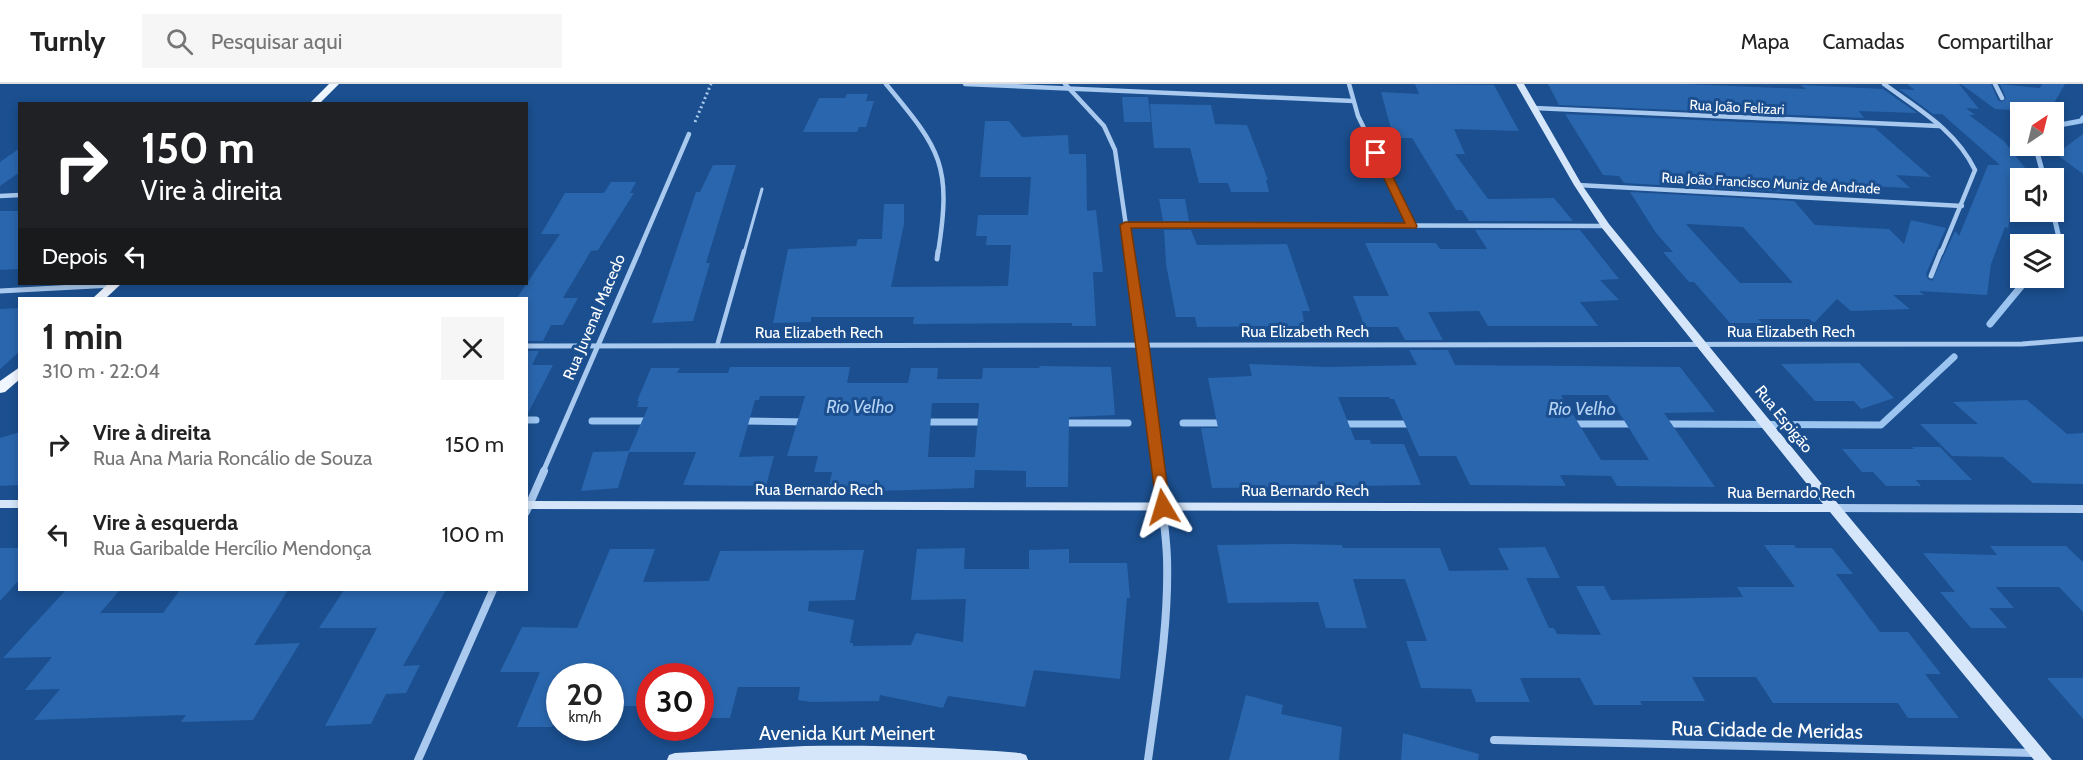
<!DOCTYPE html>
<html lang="pt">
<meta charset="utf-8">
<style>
:root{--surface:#fff;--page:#f6f6f6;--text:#222;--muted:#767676;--line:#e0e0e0}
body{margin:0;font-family:Cabin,sans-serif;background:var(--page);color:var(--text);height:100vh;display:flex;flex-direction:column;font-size:22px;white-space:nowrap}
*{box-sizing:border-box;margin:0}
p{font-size:20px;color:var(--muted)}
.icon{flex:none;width:33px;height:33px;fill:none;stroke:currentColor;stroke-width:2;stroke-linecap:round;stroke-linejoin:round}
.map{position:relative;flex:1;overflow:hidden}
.side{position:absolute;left:18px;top:213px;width:510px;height:294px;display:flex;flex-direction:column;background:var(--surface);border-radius:0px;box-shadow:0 3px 9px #0003}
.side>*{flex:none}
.hud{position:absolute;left:18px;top:18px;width:510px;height:183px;border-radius:0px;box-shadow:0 3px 9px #0003;background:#202124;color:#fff;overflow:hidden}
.needle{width:39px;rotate:35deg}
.controls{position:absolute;left:2010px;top:18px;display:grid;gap:12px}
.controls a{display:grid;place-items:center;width:54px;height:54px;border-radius:0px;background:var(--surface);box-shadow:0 3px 9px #0003;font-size:30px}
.speed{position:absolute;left:546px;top:579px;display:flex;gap:12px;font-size:30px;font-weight:700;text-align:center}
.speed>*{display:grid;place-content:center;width:78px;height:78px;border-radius:50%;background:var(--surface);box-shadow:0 3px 9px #0003;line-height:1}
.speed small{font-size:15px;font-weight:400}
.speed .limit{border:9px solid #d22;background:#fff;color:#111}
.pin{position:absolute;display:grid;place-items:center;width:51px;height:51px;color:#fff;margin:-26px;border-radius:12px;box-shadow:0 3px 9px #0006}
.me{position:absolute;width:66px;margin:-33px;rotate:353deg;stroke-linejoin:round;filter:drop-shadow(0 0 4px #0008)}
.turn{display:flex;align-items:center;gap:21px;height:126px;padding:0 24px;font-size:27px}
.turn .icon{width:78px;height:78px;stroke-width:2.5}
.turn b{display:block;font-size:42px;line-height:51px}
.then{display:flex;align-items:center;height:57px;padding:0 24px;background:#0003;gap:12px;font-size:22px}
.round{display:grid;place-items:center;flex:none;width:63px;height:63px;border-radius:0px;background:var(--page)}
.headline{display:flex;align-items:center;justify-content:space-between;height:102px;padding:0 24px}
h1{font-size:36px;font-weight:700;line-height:45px}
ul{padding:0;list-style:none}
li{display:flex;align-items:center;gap:18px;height:90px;padding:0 24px}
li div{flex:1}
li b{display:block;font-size:22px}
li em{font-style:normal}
header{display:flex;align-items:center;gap:36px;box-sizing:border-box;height:84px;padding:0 30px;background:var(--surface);border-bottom:2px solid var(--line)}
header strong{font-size:28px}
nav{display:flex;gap:33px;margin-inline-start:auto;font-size:21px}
.search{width:420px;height:54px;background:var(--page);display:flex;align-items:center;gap:15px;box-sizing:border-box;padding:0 21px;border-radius:0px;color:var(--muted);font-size:22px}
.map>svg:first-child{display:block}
</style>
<header>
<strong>Turnly</strong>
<div class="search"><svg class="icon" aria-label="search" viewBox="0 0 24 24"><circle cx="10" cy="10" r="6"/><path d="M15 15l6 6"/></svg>Pesquisar aqui</div>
<nav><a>Mapa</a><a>Camadas</a><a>Compartilhar</a></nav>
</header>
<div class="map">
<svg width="2083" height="676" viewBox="0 0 2083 676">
<rect width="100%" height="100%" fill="#1b4f8f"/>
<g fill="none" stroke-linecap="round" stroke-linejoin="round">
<g stroke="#9cc4f0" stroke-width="5">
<polyline points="2054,42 2081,37 2083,34"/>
<polyline points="2032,62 2037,68 2044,94"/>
<polyline points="2053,128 2059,154 2054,162"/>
</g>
<g stroke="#9cc4f0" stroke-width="7">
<polyline points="1990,240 2028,194"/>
<polyline points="526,336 536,336"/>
<polyline points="592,337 651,337"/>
<polyline points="741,337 807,338"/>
<polyline points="921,338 987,338"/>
<polyline points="1059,339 1128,339"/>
<polyline points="1183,339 1226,339"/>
<polyline points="1340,340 1415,340"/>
<polyline points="1571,340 1634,340"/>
<polyline points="1664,340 1881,341 1954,273"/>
</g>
</g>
<g fill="#2a66ad" fill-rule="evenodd">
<polygon points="1415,0 1494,1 1519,47 1454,45 1465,70 1455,70 1488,115 1554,114 1573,137 1469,137 1462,126 1456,126 1412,54 1397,54 1390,41 1381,8 1419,10"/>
<polygon points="1548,0 1685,0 1806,5 1801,1 1883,5 1917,29 1859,27 1864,34 1559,21"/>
<path d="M1907,0H1959L1979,25L1966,24L1975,31H1969L2004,57L2033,94H2020L2019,104L2013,103L2014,111L2008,144L2005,143L1991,180L1987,211L1919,207L1924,211H1893L1910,225L1851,227L1837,215L1814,239L1809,235H1758L1762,239H1730L1694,198H1689L1663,168H1673L1656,149L1630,108L1794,117L1815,141L1889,145L1904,160L1911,136L1946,144L1926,190L1928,195L1932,197L1955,147L1959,152L1988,81H2000L1942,30H1933L1899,5L1915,6ZM1686,140L1743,143L1793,199H1740Z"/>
<polygon points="1961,0 1991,0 1998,16 2002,18 2006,14 2000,0 2040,4 2042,0 2065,0 2049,28 1995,25"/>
<polygon points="847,10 868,10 866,17 874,17 866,43 859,43 857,48 803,48 819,14 845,14"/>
<polygon points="1122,13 1148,13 1151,38 1124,38"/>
<polygon points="1150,20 1211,21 1215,40 1247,41 1268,96 1266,96 1269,108 1231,108 1228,99 1199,99 1190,64 1154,64"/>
<polygon points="1565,30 1875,44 1931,93 1896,91 1910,104 1777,98 1786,108 1624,99 1619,92 1603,91"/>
<polygon points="985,37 1009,37 1022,53 1068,51 1069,70 1086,70 1087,127 1096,126 1103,188 1093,188 1096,242 1072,242 1072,239 913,240 914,233 811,233 811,238 773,239 788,165 856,162 858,155 882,155 884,120 904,120 904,140 891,203 1008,202 1011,161 986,161 987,152 976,152 978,131 1028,131 1031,93 980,93"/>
<polygon points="2083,50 2083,90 2056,70"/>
<polygon points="20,64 20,88 0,102 0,78"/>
<polygon points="713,81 736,81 706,179 710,179 693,237 652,239 696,108 700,108"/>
<polygon points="611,98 636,98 630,109 634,109 598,166 591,167 563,214 578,214 563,241 551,241 543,257 526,257 526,214 517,214 560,150 541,150 565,109 604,109"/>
<polygon points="1159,115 1185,115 1189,137 1163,137"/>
<polygon points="0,127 20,127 20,185 0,186"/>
<polygon points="1164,146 1191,146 1197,161 1287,160 1310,227 1302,227 1305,242 1197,243 1195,233 1176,233 1166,180"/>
<polygon points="1475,146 1580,146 1619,195 1600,196 1619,216 1580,218 1598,242 1488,242 1479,227 1428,228 1443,256 1405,256 1398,243 1365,243 1353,212 1389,212 1365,159 1436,159 1440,165 1487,165"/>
<polygon points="20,224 20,267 0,285 0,225"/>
<path d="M1409,266H1448L1455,281L1680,283L1715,328L1664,329L1715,403L1617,402L1611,392L1560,391L1566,402L1470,401L1456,372H1419L1394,315H1390L1389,313H1338L1355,356H1370L1371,360H1404L1421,401L1212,404L1201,344H1218L1208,294L1252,292L1249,280L1328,283L1417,281ZM1561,311H1608L1649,376H1601Z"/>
<polygon points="526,267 539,267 532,281 553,281 526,333"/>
<polygon points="1859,279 1894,314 1861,325 1854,317 1815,317 1781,280"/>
<path d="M1040,282L1111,283L1115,331L1069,333L1068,403H1026V387L975,386L974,404L877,407L878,402H829L832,388H814L818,372H787L805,312H760L759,316H755L739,373L774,372L766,402L683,401L696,368H629L618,404L581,407L593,368L629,367L648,323H637L639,317H637L651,284H680L677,289H728L730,283H850L847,299H908L911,284H938L937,295H982L983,284H1039ZM932,319H979L975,373H928Z"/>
<polygon points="2027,316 2067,350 2083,349 2083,400 2033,399 2003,373 1952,372 1920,340 1978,340 1953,318"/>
<polygon points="20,348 20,401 0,402 0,354"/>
<polygon points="1912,363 1940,363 1972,396 1916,396 1921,402 1886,402 1873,388 1862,388 1842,365 1914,365"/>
<polygon points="1290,460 1342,461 1343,464 1440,464 1449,487 1509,486 1498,464 1545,463 1560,494 1526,494 1549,544 1554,544 1557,550 1601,551 1576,502 1604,502 1611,516 1743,513 1737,503 1795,503 1764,461 1794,461 1796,464 1832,464 1853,490 1836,490 1880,548 1908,548 1941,590 1925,590 1959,634 1908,634 1898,619 1773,619 1756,593 1692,593 1705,617 1640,617 1642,621 1594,621 1580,594 1520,594 1530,618 1476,618 1471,605 1421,604 1406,557 1427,557 1405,495 1353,495 1367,544 1326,544 1318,518 1228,519 1217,461"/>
<polygon points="1990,462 2066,462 2083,478 2083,528 2059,503 1996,503 2014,524 1989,524 2007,544 1971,544 1940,508 1955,508 1923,469 1997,471"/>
<polygon points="0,464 20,464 20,495 0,517"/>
<polygon points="965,464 964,485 1029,485 1029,466 1069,465 1069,479 1127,479 1130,514 1127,514 1120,595 1034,586 1025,623 948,612 943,624 880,611 879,617 811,618 798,616 800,603 738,603 730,634 700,634 700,592 650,592 641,622 610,622 610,592 560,592 560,624 552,643 517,643 540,588 500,588 522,543 577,544 610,465 655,465 643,498 709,497 720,467 864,466 855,516 809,517 808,527 854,536 850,559 853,559 853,562 911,561 916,549 963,558 966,515 911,516 917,465"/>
<polygon points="66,506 120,506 100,529 163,529 180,506 288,506 254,561 300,559 253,636 181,638 186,631 34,636 60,605 25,606 52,573 3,574"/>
<polygon points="344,506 446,506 403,582 420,581 406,609 386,610 371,640 325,642 377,544 319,544"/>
<polygon points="2047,594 2083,594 2083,635"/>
<polygon points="1246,611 1283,621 1281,630 1342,643 1339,676 1229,676"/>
<polygon points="1403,649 1479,670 1478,676 1401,676"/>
</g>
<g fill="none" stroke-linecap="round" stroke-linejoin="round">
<polyline stroke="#a9c9ee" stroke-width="3" stroke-dasharray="2 3" stroke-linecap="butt" points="695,38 711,0"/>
<polyline stroke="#a9c9ee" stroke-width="3" points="744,169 762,105"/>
<polyline stroke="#a9c9ee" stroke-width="4.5" points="717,262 744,167"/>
<g stroke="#a9c9ee" stroke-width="4.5">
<path d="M886,0C941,66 952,81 938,169"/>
<polyline points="965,0 1353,17"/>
<polyline points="1065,0 1104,42 1115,66 1130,169"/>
<polyline points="1349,0 1358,32 1412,142"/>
<path d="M1884,0C1918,25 1956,46 1975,86L1941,169"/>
<polyline points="1995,0 2002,14"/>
<polyline points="1534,24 1939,42"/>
<polyline points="1578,101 1962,122"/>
<polyline points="0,112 20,111"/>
<polyline points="1125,141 1605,142"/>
<polyline points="638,169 689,50"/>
</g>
<g stroke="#a9c9ee" stroke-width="5">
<polyline points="1130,167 1157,388"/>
<polyline points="937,175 938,167"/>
<polyline points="1931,192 1941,167"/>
<polyline points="0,207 113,201"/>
<polyline points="526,262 2022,260 2083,255"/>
<polyline points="543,388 639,167"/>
</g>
<g stroke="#a9c9ee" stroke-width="8">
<polyline points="1834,424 2083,425"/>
<polyline points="526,428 544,387"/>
<polyline points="1494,656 2035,669"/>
<polyline points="418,676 493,506"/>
<path d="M1148,676C1157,609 1169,542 1167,474C1166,445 1161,416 1157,387"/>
</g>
<g fill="#d6e6fa" fill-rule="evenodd">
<polygon points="1516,0 1524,0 1582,101 1609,140 1839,421 2052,676 2034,676 1830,428 526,425 526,417 1823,420 1602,144 1574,101"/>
<rect x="0" y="416" width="20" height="8"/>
<path d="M805,662C877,661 948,663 1020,669L1026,671L1028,676H667L669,671L675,669Z"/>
</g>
<g fill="#f0f6ff" fill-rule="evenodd">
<polygon points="329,0 339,0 319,20 309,20"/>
<polygon points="108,200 121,200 106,214 93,214"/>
<polygon points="20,283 20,295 5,308 0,309 0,297"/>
</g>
</g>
<polygon fill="#b45309" stroke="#753606" stroke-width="1.5" points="1376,66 1381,69 1417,142 1416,144 1131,144 1149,261 1170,423 1168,426 1157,426 1120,141 1125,138 1405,139 1372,69"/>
<g text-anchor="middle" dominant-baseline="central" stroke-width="6" stroke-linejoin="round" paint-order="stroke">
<g font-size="14" fill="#fff" stroke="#1b4f8f">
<text transform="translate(1737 23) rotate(3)">Rua João Felizari</text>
<text transform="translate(1771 99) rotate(3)">Rua João Francisco Muniz de Andrade</text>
</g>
<g font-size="16" fill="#fff" stroke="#1b4f8f">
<text transform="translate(594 233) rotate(-67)">Rua Juvenal Macedo</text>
<text x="1305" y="247">Rua Elizabeth Rech</text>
<text x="1791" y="247">Rua Elizabeth Rech</text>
<text x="819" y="248">Rua Elizabeth Rech</text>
<text transform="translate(1784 335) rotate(51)">Rua Espigão</text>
<text x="819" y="405">Rua Bernardo Rech</text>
<text x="1305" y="406">Rua Bernardo Rech</text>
<text x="1791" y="408">Rua Bernardo Rech</text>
</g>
<g font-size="18" font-style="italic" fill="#b5d3f5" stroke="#1b4f8f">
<text x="860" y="323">Rio Velho</text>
<text x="1582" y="325">Rio Velho</text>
</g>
<g font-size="20" fill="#fff" stroke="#1b4f8f">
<text transform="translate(1767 646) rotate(1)">Rua Cidade de Meridas</text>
<text x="847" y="649">Avenida Kurt Meinert</text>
</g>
</g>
</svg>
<div class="controls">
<a><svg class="needle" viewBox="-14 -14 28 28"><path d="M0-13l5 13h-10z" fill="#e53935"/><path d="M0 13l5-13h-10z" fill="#767676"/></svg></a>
<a><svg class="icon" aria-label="sound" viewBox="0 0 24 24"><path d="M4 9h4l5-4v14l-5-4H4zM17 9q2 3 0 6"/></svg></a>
<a><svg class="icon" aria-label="layers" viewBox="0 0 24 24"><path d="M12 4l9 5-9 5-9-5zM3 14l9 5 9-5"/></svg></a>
</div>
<div class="speed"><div>20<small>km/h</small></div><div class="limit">30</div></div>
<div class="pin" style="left:1376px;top:69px;background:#d93025"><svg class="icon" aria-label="arrive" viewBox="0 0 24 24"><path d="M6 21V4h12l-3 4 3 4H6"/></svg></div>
<svg class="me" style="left:1163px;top:423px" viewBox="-20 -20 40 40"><path d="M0-17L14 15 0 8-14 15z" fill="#b45309" stroke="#fff" stroke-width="4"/></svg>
<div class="hud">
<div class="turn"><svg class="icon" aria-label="right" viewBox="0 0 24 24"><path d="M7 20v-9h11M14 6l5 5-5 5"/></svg><div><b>150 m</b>Vire à direita</div></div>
<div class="then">Depois<svg class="icon" aria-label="left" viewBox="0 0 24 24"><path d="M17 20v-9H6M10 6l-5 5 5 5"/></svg></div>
</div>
<section class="side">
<div class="headline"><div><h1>1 min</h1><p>310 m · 22:04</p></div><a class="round"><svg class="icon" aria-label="close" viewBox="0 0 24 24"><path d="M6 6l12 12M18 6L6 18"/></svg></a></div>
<ul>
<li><svg class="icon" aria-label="right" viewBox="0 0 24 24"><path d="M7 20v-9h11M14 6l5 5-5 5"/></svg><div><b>Vire à direita</b><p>Rua Ana Maria Roncálio de Souza</p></div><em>150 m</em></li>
<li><svg class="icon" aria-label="left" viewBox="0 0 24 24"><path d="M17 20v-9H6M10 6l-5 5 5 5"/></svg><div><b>Vire à esquerda</b><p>Rua Garibalde Hercílio Mendonça</p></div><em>100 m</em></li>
</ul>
</section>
</div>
